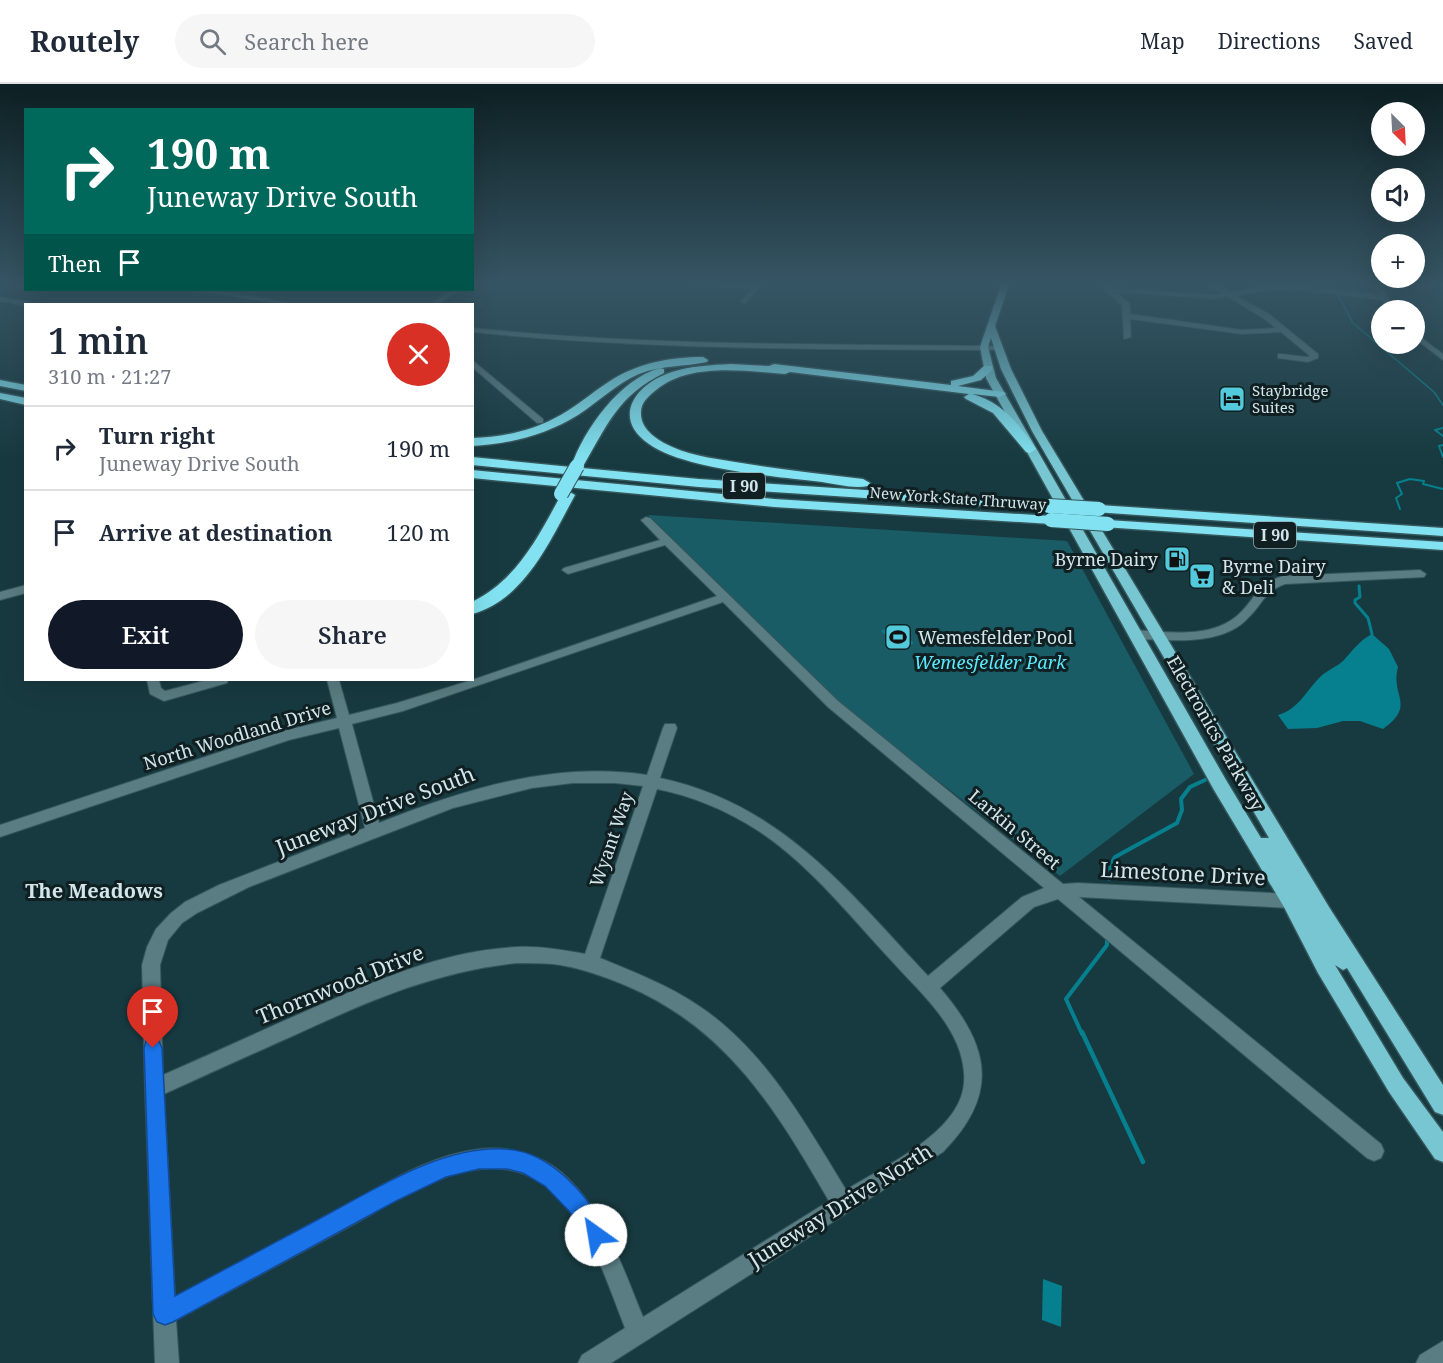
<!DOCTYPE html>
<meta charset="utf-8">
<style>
:root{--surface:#fff;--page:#f6f6f7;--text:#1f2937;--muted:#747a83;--line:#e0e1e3;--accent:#111827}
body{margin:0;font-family:"Noto Serif",serif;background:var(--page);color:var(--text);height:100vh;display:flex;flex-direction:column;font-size:22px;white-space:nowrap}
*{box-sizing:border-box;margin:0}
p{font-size:20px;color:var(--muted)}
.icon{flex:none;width:33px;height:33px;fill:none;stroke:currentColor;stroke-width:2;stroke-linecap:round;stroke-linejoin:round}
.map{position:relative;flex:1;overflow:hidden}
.panel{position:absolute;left:24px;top:219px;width:450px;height:378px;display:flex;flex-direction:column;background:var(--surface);border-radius:0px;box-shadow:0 6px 24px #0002}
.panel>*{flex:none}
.hud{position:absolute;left:24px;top:24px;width:450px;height:183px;border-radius:0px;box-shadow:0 6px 24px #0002;background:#00695c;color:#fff;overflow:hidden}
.needle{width:39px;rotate:156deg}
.controls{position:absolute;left:1371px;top:18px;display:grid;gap:12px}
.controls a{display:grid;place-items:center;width:54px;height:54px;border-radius:50%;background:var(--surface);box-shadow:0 6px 24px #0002;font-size:30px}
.pin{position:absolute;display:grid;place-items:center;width:51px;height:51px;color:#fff;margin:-62px -26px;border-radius:50% 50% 50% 0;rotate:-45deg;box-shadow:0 0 6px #0007}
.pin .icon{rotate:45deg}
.me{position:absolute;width:66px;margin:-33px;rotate:328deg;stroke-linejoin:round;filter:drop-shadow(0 0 4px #0008)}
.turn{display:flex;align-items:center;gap:21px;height:126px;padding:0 24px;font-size:27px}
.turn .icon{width:78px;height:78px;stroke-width:2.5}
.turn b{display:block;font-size:42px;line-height:51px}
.then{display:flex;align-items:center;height:57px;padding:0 24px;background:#0003;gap:12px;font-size:22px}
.round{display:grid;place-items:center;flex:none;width:63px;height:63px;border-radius:32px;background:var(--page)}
.headline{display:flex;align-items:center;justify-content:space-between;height:102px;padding:0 24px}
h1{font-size:36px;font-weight:600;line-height:45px}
.action{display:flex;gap:12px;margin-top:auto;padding:12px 24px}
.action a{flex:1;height:69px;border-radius:36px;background:var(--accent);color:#fff;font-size:24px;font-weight:600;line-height:69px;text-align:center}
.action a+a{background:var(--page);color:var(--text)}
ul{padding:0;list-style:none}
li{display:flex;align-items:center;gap:18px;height:84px;padding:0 24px;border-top:2px solid var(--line)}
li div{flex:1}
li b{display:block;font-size:22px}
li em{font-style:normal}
header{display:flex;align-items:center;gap:36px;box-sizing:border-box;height:84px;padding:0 30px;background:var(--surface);border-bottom:2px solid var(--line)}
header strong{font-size:28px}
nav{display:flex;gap:33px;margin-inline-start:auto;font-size:21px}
.search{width:420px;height:54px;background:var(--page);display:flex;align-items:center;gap:15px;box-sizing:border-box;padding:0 21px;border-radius:33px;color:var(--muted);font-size:22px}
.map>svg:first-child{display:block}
</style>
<header>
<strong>Routely</strong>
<div class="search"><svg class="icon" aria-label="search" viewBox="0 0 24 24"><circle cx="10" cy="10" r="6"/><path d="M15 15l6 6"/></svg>Search here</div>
<nav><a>Map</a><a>Directions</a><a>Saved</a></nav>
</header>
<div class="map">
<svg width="1443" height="1279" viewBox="0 0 1443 1279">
<rect width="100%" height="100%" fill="#173a40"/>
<polygon fill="#1a5c66" points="648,431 1067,457 1194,690 1060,792 847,626"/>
<g fill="#06808e">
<polygon points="893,541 914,559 903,565 881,547"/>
<path d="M1372,550L1389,565L1398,583C1390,612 1417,621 1383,645L1360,637H1343L1317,644L1288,645L1278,631C1299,625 1306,607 1320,593C1327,586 1337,583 1344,576C1353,566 1359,557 1372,550Z"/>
<polygon points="1043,1195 1062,1202 1061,1243 1042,1236"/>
</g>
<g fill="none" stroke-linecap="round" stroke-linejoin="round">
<g stroke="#06808e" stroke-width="1.5">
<polyline points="1334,198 1336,206"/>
<polyline points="1338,211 1353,239 1434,308 1443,321"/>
</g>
<g stroke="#06808e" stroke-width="2">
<polyline points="1443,344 1435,346 1443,352"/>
<polyline points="1443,361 1439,362 1443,373"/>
<polyline points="1400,425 1396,414 1402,410 1397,399 1410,395 1424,397 1423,400 1443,405"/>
</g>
<polyline stroke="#06808e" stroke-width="3" points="1359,502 1360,513 1355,516 1355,519 1368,534 1372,550"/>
<g stroke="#06808e" stroke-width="4">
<polyline points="1109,795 1110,782 1115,773 1177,739 1182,726 1181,715 1190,703 1205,696"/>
<polyline points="1082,950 1066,915 1107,861 1107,855"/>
</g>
<polyline stroke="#06808e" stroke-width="4.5" points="1082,948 1143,1078"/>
<defs>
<g id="minor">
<polygon points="676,198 756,201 761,198 763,200 745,219 741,217 752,205"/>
<path d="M1096,198H1104L1111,204L1214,211L1222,210L1204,198H1212L1230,208L1268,202L1292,201L1380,211L1372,198H1379L1396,226H1389L1382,216L1292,205L1268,206L1236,212L1269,230L1318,270V274L1308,278L1278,274V270H1281L1307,273L1310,272L1281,248L1242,250L1130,235L1131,253L1124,255L1122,221ZM1116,208L1214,215L1228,213L1263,234L1276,244L1242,246L1130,230V220Z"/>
<polygon points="196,206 211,206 296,220 281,220"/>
<polygon points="452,206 460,206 438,220 430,220"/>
<polygon points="0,213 28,218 32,220 26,222 0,217"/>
<path d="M472,244C647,262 822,260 998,262L1002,264L998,266C822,265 647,266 472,248Z"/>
<polygon points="1414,248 1443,270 1443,276 1414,254"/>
<polygon points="472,276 543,335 543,339 537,339 472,283"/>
<path d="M646,433L650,434L838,617L1063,800L1078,799L1290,810L1304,815L1306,820L1304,825L1298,827L1290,824L1079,813L1381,1060L1384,1067L1381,1074L1374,1077L1367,1074L1058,815L1034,823L940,904C990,962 1000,1010 943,1068L611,1279H578L582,1271L625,1244C605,1194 587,1128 538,1097C515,1082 485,1082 459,1089C419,1100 385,1123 349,1143C291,1174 234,1205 176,1236L179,1279H155L145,1005L142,881L147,863L156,845L171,829L185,818L219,801L365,744L339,644L289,656L0,753V741L283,647L337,634L327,596H339L349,631L397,619L472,596L717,512L665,461L568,490L562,486L564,484L660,456L641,436ZM723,518L828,623L1044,804L1022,813L928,892C847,806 782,720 660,694L677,644L675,640H665L663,644L647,691C554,677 465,705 379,739L352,640L403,627ZM573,699H615L643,702L585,870C562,866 540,862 517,863C445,866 377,896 313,924C263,946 213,969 163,991L160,881L168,856L182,839L197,829L249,803L453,724L532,704ZM657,705C692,712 726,726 757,746C809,780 848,830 890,875C914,902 943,927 957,960C964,977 967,997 961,1013C946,1055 881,1084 846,1106C805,1039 765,966 699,922C668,901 634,888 600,874ZM517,879C529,879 541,879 553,880C579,883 603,892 627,902C728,945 776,1026 829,1117L643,1233C622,1182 604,1125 561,1088C540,1070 507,1062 480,1065C427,1071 381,1103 335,1127C282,1156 228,1184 175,1213L164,1010C208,990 252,970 297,950C371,916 435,888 517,879Z"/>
<path d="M1420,486L1426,490L1424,493L1285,500C1263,508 1263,520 1248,534C1227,557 1189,557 1160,556C1150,555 1135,557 1129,550L1135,546C1168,548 1211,555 1238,531C1257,514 1254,501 1283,492Z"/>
<polygon points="26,501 26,509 0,516 0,508"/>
<polygon points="147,596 159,596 161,604 165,607 207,596 228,596 227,599 164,617 150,610"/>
<polygon points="1443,1257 1443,1279 1416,1279 1420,1271"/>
</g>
<path id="major" d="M1002,198H1010L995,242L1011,285L1042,347L1329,823L1443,1001V1031L1435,1028L1347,884L1343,886L1335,881L1403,994L1443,1048V1078L1435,1075L1389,1008L1318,889L1284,823L1214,706L986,294L980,263ZM991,254L1001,285L1032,347L1269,754H1261L1226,696L996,294L988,263Z"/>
<g id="highway">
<path d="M703,273L708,276L707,278C684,283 662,281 639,290C616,300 598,318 578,331C546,351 509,360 472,362V354C500,353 528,348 553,335C574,325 591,309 610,297C638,279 670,273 703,273Z"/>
<path d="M731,280L769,282L774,280L951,301V297L973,292L984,282H992V286L981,296L958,302L1004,308L1006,310L1000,313L972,310C1002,318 1019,340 1036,365L1030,369L1026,368L993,329L966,315L964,313L969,310L790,288L785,290C744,287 690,278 656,306C649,312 641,318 641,328C640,343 653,353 664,359C686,371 711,374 735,378C778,385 820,390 863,395L870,399L868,402C854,405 836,400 822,398C779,393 683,385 649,360C610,333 637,299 672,288C691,282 711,281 731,280Z"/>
<path d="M660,284L664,285V289C617,312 607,342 582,384L699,395L1049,418L1056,422L1049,426L699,403L472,381V373L571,383C584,345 620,295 660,284Z"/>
<polygon points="0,296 26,301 26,307 0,302"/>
<polygon points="0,309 26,314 26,321 0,315"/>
<polygon points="472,386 774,415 1051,432 1058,436 1051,440 774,423 472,394"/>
<path d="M568,407L575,411C551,455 525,516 472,530V518C517,496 538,453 561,411Z"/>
<polygon points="1099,421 1443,444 1443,452 1094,428 1092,425"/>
<polygon points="1108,436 1443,458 1443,466 1103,443 1101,440 1103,437"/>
</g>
</defs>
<use href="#minor" stroke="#35565b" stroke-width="2"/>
<use href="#major" stroke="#35565b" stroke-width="3"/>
<use href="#highway" stroke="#35565b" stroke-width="3"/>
<use href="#minor" fill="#597d83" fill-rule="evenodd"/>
<use href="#major" fill="#77c6d2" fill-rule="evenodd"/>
<use href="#highway" fill="#82e2f1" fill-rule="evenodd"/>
<defs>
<g id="highway-bridge">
<polyline points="561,410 577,382"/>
<polyline points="1049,422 1099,425"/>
<polyline points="1051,436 1108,440"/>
</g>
</defs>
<use href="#highway-bridge" stroke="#35565b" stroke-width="16" stroke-linecap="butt"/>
<use href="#highway-bridge" stroke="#82e2f1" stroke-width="14"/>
</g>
<linearGradient id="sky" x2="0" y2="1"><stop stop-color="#0d2023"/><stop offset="0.53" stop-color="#365564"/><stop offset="1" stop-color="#365564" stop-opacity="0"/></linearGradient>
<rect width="1443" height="377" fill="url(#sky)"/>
<path fill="#1a73e8" stroke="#114b97" stroke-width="1.5" d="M153,955L159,957L162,964L175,1212C223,1186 271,1161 319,1135C374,1106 440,1062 504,1065C550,1066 590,1112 607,1151L604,1159L596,1162L589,1159L569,1127L545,1102L523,1089L507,1085H479L446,1093L396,1117L173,1238L165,1241L157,1238L153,1230L144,964L146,957Z"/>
<defs>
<symbol id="hotel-square" viewBox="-11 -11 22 22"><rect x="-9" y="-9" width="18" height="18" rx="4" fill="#53cadc" stroke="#101f21"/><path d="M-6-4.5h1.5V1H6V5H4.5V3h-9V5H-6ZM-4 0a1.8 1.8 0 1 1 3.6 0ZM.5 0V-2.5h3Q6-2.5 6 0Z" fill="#111"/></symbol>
<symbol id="fuel-square" viewBox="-11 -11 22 22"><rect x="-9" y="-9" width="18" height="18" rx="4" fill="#53cadc" stroke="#101f21"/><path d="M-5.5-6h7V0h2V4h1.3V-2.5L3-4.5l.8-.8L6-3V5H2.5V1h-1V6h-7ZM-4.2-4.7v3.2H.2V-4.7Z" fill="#111"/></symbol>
<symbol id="supermarket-square" viewBox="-11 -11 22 22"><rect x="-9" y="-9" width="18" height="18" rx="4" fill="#53cadc" stroke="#101f21"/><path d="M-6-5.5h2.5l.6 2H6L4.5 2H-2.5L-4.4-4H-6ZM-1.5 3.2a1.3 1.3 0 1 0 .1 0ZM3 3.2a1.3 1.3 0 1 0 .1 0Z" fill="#111"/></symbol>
<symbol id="stadium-square" viewBox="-11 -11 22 22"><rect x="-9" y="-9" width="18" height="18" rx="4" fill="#53cadc" stroke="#101f21"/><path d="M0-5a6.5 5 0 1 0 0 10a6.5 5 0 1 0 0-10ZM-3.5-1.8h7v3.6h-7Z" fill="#111"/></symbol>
</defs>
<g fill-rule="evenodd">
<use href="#hotel-square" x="1217" y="300" width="30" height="30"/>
<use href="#fuel-square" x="1162" y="460" width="30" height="30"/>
<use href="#supermarket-square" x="1187" y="477" width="30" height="30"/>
<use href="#stadium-square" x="883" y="538" width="30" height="30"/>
</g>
<g text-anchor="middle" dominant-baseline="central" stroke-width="6" stroke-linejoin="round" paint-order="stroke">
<g font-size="15" fill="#d2e6e9" stroke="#101f21" text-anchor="start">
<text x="1252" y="306">Staybridge<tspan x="1252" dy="17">Suites</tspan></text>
</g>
<g font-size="15" fill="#d2e6e9" stroke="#101f21">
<text transform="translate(958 414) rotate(4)">New York State Thruway</text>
</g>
<g fill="#101f21" stroke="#98aaad" stroke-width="1.5">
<rect x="723" y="389" width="42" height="26" rx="4.5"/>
<rect x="1254" y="438" width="42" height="26" rx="4.5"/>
</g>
<g font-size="16" font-weight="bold" fill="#d2e6e9">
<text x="744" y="402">I 90</text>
<text x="1275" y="451">I 90</text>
</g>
<g font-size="18" fill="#d2e6e9" stroke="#101f21" text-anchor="start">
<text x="1158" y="475" text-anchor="end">Byrne Dairy</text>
<text x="1222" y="482">Byrne Dairy<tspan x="1222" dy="21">&amp; Deli</tspan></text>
<text x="918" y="553">Wemesfelder Pool</text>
</g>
<g font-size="18" font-style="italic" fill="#5ae8fd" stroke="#101f21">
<text x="990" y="578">Wemesfelder Park</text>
</g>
<g font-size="18" fill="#d2e6e9" stroke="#101f21">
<text transform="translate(1216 649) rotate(60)">Electronics Parkway</text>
<text transform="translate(237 651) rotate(-17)">North Woodland Drive</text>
<text transform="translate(1015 745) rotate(40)">Larkin Street</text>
<text transform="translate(611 755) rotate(-71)">Wyant Way</text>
</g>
<g font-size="20" font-weight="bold" fill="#d2e6e9" stroke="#101f21">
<text x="94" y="806">The Meadows</text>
</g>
<g font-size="21" fill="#d2e6e9" stroke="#101f21">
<text transform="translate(375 726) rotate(-21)">Juneway Drive South</text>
<text transform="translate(1183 789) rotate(3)">Limestone Drive</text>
<text transform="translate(340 900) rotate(-22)">Thornwood Drive</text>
<text transform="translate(840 1121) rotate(-32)">Juneway Drive North</text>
</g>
</g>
</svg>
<div class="controls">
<a><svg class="needle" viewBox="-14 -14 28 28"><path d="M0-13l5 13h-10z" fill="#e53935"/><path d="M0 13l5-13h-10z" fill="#747a83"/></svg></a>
<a><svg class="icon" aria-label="sound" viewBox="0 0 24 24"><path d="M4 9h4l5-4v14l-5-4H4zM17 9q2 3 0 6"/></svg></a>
<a>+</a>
<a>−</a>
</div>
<div class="pin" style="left:153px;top:964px;background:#d93025"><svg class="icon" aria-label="arrive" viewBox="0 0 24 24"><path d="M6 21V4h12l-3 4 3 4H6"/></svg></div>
<svg class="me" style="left:596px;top:1151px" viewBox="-20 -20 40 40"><circle r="19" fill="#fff"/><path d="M0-13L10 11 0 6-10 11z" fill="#1a73e8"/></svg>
<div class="hud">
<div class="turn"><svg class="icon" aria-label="right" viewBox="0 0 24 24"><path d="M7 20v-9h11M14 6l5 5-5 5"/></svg><div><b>190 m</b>Juneway Drive South</div></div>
<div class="then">Then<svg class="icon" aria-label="arrive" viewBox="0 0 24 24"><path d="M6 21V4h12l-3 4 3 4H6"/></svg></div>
</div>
<section class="panel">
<div class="headline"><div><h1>1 min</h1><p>310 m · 21:27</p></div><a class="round" style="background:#d93025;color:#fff"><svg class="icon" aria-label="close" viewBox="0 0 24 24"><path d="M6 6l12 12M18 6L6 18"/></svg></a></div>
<ul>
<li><svg class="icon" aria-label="right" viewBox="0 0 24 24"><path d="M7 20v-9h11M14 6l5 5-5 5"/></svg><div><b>Turn right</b><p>Juneway Drive South</p></div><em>190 m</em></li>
<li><svg class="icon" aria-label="arrive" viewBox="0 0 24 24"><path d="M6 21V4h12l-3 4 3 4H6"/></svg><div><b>Arrive at destination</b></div><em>120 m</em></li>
</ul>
<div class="action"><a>Exit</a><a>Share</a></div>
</section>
</div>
